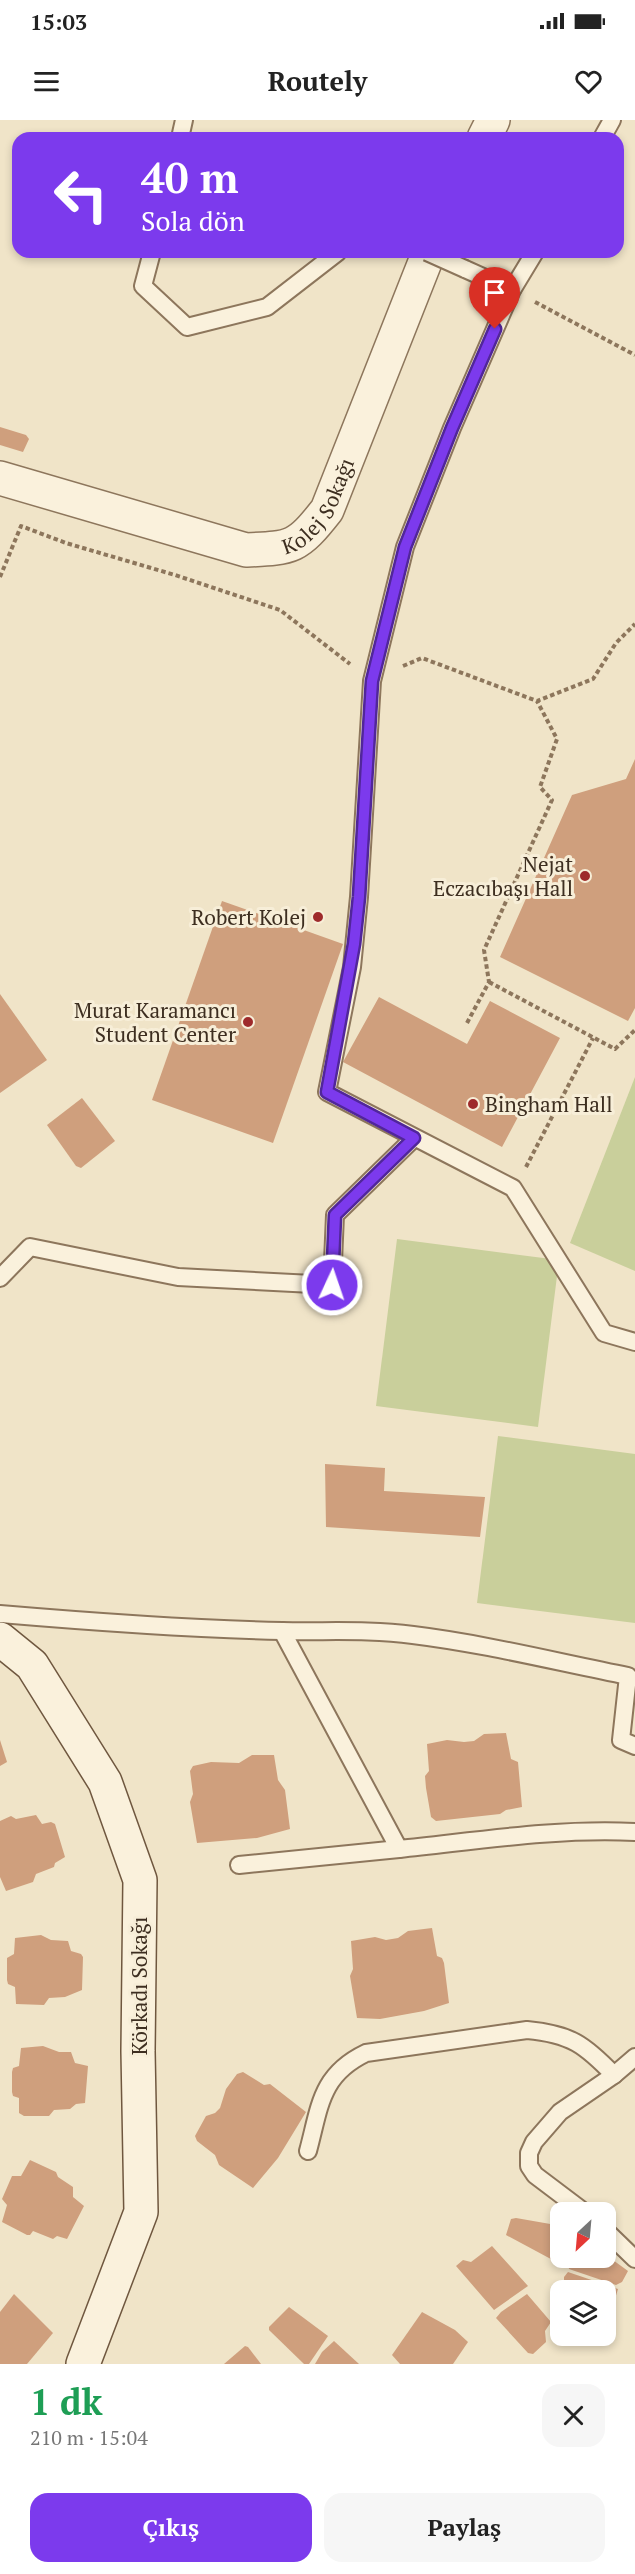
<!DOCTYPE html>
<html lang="tr">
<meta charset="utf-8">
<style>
:root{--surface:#fff;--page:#f6f6f6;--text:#222;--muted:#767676;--accent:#7c3aed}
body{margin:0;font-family:"PT Serif",serif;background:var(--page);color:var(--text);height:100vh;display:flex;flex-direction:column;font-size:22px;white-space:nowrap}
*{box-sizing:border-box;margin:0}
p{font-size:20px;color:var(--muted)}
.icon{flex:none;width:33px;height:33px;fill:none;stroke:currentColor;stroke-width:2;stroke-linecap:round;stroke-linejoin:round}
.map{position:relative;height:2244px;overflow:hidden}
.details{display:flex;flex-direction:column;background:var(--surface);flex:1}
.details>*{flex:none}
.hud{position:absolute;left:12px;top:12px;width:612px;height:126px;border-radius:18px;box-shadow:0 3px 9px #0003;background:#7c3aed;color:#fff;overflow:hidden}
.needle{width:39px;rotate:206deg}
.tools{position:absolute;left:550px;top:2082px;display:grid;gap:12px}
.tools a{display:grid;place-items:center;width:66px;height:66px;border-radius:12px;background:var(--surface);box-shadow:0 3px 9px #0003;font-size:30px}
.pin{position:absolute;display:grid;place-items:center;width:51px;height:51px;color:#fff;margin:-62px -26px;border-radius:50% 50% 50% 0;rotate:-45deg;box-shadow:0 0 6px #0007}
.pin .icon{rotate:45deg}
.me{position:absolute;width:66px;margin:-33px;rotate:3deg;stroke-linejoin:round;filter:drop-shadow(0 0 4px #0008)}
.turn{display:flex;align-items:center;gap:21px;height:126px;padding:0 30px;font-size:27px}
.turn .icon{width:78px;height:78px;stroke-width:2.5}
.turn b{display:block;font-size:42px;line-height:51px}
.round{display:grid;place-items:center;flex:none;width:63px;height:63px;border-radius:18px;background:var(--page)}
.summary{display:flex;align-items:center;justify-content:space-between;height:102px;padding:0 30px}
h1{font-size:36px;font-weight:800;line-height:45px;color:#1e9e55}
.button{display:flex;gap:12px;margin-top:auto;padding:12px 30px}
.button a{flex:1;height:69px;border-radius:18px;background:var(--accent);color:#fff;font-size:24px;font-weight:800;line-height:69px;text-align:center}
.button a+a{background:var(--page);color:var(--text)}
.status{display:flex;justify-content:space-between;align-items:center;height:42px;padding:0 30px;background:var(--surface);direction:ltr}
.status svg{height:16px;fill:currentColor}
header{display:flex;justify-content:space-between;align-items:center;height:78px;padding:0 30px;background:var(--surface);font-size:27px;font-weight:800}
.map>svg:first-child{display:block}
</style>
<div class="status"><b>15:03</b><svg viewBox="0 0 49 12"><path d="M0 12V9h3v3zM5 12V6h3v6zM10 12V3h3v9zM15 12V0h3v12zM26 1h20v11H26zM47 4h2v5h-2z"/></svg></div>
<header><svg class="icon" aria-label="menu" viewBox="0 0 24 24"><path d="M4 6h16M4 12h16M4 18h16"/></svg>Routely<svg class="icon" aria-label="heart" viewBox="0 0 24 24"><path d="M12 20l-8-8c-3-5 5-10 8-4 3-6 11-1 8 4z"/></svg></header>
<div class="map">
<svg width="635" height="2244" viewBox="0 0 635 2244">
<rect width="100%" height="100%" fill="#f0e4c8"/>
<g fill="#c9cf9b">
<polygon points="635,957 635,1151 570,1123"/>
<polygon points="397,1119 559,1140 538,1307 376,1286"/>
<polygon points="498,1316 635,1334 635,1503 477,1483"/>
</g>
<g fill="#cf9f7d">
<polygon points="0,307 26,315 29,319 23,332 0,325"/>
<polygon points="635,639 635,888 628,901 500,837 572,675 626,659"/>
<polygon points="222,781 343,824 273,1023 152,980"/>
<polygon points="0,874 47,940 0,973"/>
<polygon points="379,877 467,924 490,881 560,918 502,1027 343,942"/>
<polygon points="82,978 115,1021 81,1048 76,1046 47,1005"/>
<polygon points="325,1344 385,1348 384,1371 485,1377 480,1417 326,1407"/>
<polygon points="506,1613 511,1639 518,1642 522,1687 506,1690 500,1694 436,1701 431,1697 426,1668 425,1656 429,1651 427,1624 447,1620 464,1622 474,1621 484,1614"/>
<polygon points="0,1620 7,1642 0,1646"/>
<polygon points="252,1635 274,1635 278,1660 285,1670 290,1709 257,1718 197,1723 190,1682 193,1674 190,1651 193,1646 211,1642 239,1643"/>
<polygon points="36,1695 42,1704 51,1702 55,1704 65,1737 55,1743 54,1747 36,1754 33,1762 6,1771 0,1757 0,1701 11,1696 16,1699"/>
<polygon points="432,1808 437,1836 442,1838 444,1843 449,1883 424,1891 380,1899 357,1898 350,1856 353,1849 351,1821 375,1817 386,1820 398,1818 408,1811"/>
<polygon points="41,1815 51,1820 68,1821 71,1831 81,1834 83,1837 82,1870 65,1877 49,1878 44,1885 16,1884 15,1867 8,1864 7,1860 7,1838 14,1834 15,1818"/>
<polygon points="43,1926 59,1932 71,1932 75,1943 88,1946 85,1983 76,1984 70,1989 54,1990 49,1996 24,1996 19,1993 19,1978 13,1976 12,1972 12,1952 13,1948 19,1946 21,1928"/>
<polygon points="243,1952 264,1965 270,1964 306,1992 278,2038 253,2068 219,2045 215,2035 197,2021 195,2016 206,1996 215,1993 220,1988 226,1969 237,1954"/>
<polygon points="30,2040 56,2052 58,2057 73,2067 73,2077 84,2086 67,2119 57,2116 53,2119 33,2111 30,2115 27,2115 2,2102 7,2085 2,2079 12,2056 21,2056"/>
<polygon points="516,2098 556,2105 561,2108 561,2138 565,2138 562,2145 506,2115 511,2099"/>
<polygon points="492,2126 528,2166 494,2190 456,2146 463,2140 471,2142"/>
<polygon points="606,2135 628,2151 622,2162 616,2165 569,2149 568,2144 571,2138 606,2138"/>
<polygon points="568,2152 618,2169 608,2202 606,2201 606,2170 564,2170 564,2157"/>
<polygon points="14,2174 53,2213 27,2244 0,2244 0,2192"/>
<polygon points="527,2174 551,2202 545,2211 546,2222 533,2234 528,2233 496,2198 501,2192"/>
<polygon points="289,2187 328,2216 309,2244 304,2244 269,2210 269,2207"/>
<polygon points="422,2192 455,2210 468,2222 453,2244 400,2244 392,2235"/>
<polygon points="334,2221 359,2244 315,2244 322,2232"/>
<polygon points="245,2226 248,2227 261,2244 224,2244"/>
</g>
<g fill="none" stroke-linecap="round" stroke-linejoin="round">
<defs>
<g id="lane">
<polyline points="180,18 184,0"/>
<polyline points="602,18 612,0"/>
<polyline points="152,132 143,166 187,207 267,187 338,132"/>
<polyline points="535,132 512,170 452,308 405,427 372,561 359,777 352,847 327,972 513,1068 604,1213 635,1222"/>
<polyline points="465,149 512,170"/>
<polyline points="0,1158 30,1127 178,1157 332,1165 335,1095 414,1018"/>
<path d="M0,1494C94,1502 188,1509 282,1511C326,1512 369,1509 413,1515C486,1524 557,1542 628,1556L621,1620L635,1626"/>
<path d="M282,1511L399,1729C477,1721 556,1708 635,1712"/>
<polyline points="239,1745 399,1729"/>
<path d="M308,2031C320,1987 320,1955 366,1933L527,1910C571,1914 585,1925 614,1955"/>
<polyline points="584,2092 535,2055 529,2046 529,2033 534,2022 560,1992 614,1955 635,1937"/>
<polyline points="606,2111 635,2139"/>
</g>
<g id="street">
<polyline points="484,18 493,0"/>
<path id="s1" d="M0,358L246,430C293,428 297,428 327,390L429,132"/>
</g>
<polyline id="secondary" points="0,1519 32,1545 105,1662 140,1760 138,1931 141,2092 83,2244"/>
</defs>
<use href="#lane" stroke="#8d765c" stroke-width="20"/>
<use href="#street" stroke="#8d765c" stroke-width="36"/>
<use href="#secondary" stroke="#6f573f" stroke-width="36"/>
<g stroke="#8d765c" stroke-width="4" stroke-dasharray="4.5 3" stroke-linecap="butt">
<polyline points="535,182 635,235"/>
<polyline points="0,457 21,406 66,423 175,455 280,490 350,544"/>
<polyline points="403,546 422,538 537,581 593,559 616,523 635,504"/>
<polyline points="489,862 615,929 635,910"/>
<polyline points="467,903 489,862 484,830 552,680 540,667 557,619 537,581"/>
<polyline points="526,1047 593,918"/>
</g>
<use href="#lane" stroke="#faf1dc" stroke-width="16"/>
<use href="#street" stroke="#faf1dc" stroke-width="33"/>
<use href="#secondary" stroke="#faf1dc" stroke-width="33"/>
<defs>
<polyline id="lane-bridge" points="427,132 465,149"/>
</defs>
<use href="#lane-bridge" stroke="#8d765c" stroke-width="20" stroke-linecap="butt"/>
<use href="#lane-bridge" stroke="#faf1dc" stroke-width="16"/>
</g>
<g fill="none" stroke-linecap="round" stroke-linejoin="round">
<defs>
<polyline id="route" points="332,1165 335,1095 414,1018 327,972 354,824 359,777 372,561 405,427 452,308 495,209"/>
</defs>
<use href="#route" stroke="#51269a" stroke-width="15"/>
<use href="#route" stroke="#7c3aed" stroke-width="10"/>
</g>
<g fill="#9e2a2b" stroke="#f7eed8" stroke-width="2">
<circle cx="585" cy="756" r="6"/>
<circle cx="318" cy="797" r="6"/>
<circle cx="248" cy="902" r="6"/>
<circle cx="473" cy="984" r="6"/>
</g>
<g text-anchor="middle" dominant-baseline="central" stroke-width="6" stroke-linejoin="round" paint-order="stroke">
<g font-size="21" fill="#3d2e20" stroke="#f7eed8">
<text stroke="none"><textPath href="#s1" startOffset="350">Kolej Sokağı</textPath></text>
<text transform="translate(139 1866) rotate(-90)">Körkadı Sokağı</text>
</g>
<g font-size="21" fill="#3d2e20" stroke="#f7eed8" text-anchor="end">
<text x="573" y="744">Nejat<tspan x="573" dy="24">Eczacıbaşı Hall</tspan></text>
<text x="306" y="797">Robert Kolej</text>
<text x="236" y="890">Murat Karamancı<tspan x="236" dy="24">Student Center</tspan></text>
<text x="485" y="984" text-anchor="start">Bingham Hall</text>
</g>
</g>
</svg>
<div class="tools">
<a><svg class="needle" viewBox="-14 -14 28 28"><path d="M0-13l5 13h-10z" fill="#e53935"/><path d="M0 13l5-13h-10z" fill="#767676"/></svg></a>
<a><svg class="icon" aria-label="layers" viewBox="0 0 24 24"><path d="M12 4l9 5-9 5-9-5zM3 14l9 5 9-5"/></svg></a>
</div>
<div class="pin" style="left:495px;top:209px;background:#d93025"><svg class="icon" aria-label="arrive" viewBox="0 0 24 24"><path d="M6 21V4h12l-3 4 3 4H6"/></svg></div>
<svg class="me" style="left:332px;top:1165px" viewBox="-20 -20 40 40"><circle r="17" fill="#7c3aed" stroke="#fff" stroke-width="3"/><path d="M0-11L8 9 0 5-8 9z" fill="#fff"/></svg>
<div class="hud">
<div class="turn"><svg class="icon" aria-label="left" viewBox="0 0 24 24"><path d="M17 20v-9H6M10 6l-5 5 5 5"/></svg><div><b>40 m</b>Sola dön</div></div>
</div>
</div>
<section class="details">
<div class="summary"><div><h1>1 dk</h1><p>210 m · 15:04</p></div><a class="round"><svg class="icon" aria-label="close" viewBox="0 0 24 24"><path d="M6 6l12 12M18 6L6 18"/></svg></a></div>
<div class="button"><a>Çıkış</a><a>Paylaş</a></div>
</section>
